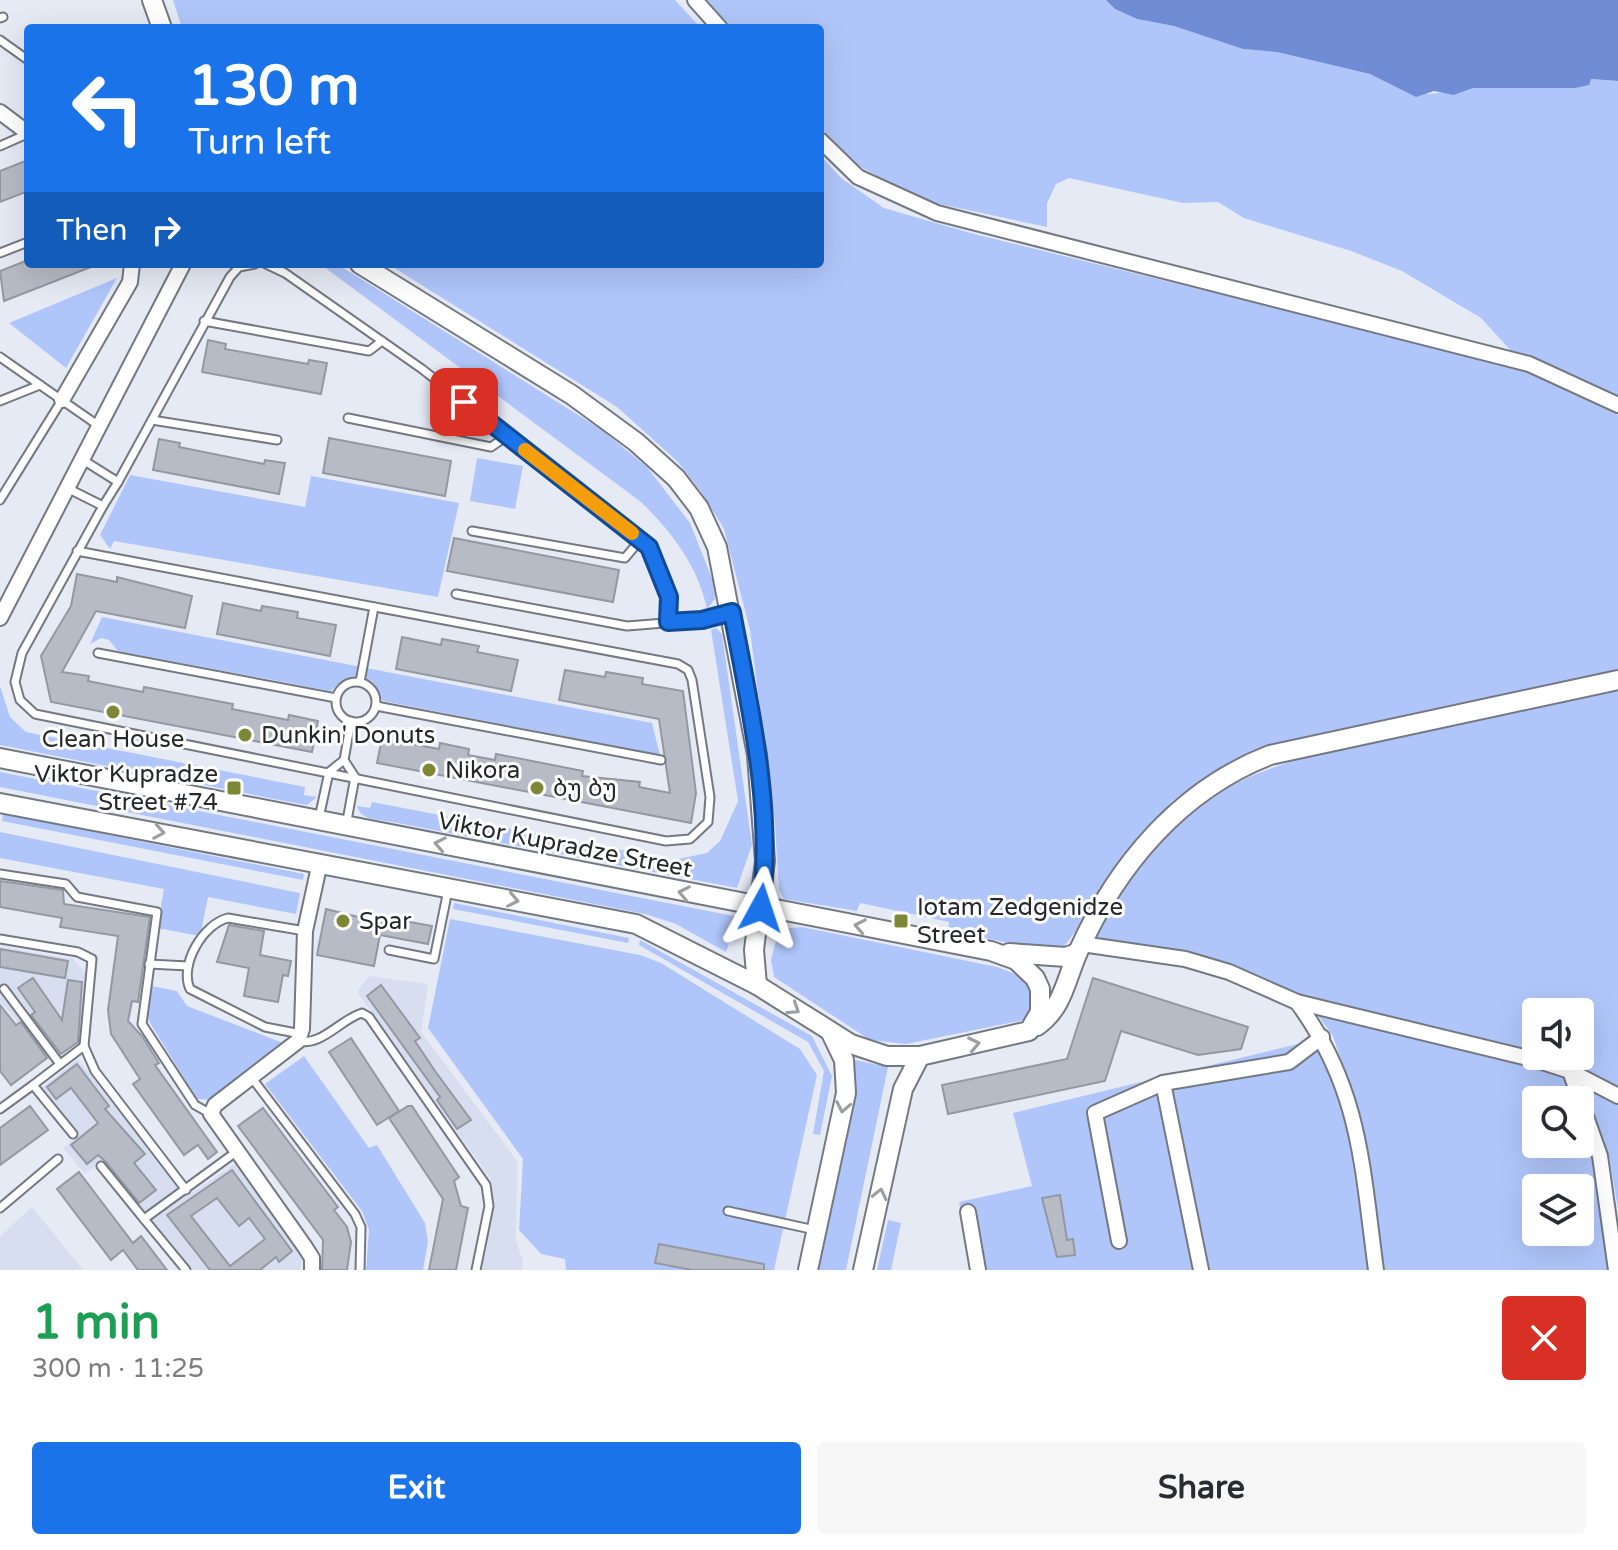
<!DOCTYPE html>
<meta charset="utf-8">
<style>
:root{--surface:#fff;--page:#f7f7f7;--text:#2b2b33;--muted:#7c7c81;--accent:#1a73e8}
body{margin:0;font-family:"Varela Round","Noto Sans Georgian",sans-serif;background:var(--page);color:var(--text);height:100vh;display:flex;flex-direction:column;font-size:30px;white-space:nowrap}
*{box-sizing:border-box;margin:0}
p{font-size:26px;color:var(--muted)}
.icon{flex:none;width:44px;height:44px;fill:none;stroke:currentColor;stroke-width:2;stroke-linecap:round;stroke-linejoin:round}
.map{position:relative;height:1270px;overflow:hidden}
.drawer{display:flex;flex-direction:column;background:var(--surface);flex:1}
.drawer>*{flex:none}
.guide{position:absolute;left:24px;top:24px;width:800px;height:244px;border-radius:8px;box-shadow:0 8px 32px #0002;background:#1a73e8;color:#fff;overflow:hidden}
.fabs{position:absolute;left:1522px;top:998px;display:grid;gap:16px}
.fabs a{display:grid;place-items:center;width:72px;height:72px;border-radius:8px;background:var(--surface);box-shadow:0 8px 32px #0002;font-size:40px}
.pin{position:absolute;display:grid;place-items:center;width:68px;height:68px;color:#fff;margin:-34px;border-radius:16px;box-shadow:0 4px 12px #0006}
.me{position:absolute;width:88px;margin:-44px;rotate:5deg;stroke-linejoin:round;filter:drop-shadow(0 0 6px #0008)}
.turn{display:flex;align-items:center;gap:28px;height:168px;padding:0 32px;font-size:36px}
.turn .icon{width:104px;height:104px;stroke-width:2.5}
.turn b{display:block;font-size:56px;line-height:68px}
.then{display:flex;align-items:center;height:76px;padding:0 32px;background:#0003;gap:16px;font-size:30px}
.round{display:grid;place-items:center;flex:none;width:84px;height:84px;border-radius:8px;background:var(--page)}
.summary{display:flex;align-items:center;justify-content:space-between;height:136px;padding:0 32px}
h1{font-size:48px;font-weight:700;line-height:60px;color:#1e9e55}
.primary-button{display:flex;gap:16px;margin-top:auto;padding:16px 32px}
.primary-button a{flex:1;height:92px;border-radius:8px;background:var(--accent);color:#fff;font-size:32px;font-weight:700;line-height:92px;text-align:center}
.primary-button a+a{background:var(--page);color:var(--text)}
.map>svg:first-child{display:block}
</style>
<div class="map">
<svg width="1618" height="1270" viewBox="0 0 1618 1270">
<rect width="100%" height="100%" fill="#e6eaf5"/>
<g fill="#d7def0">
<polygon points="0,947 73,959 88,976 80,1044 54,1066 0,1001"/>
<polygon points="369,976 428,984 421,1032 517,1161 516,1241 523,1261 522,1270 480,1270 495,1202 490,1178 357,992"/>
<polygon points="78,1059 187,1196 236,1163 303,1256 300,1270 183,1270 100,1162 85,1174 63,1148 78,1136 40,1089"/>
<polygon points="32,1207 83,1270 0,1270 0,1236"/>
</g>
<g fill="#b0c6fa" fill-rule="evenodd">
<polygon points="173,0 675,0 701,28 182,28"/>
<polygon points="707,0 1106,0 1115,9 1137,19 1174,26 1243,49 1277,52 1370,74 1428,94 1447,92 1454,95 1473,88 1575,88 1590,79 1618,81 1618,397 1547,363 1512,352 1481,318 1402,271 1351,251 1244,218 1218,202 1183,203 1069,178 1056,184 1047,203 1047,227 925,201 859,166 820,127 820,28 732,28"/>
<polygon points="820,155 841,178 884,208 974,234 1512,366 1618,415 1618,672 1284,745 1220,768 1172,801 1063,948 1045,950 948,931 949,922 860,903 857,911 784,899 779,890 775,825 750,630 724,529 702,493 678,462 617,407 388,264 820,264"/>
<path d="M320,264H337L602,430L647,467L690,523L715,586V599L707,609C698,566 672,532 641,502Z"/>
<polygon points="117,278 66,368 9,323"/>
<polygon points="477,458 523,466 515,509 470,501"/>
<polygon points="130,475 305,507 311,476 459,503 438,597 114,541 110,549 100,535"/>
<path d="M102,617L652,723L660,755L383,701L372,681C353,672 344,677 331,691L118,651L109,640L101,638L90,644Z"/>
<path d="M716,628L722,634L752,845L737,888L387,821C375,819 360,819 357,806L370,808L372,802L673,860L707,853L720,841L738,801L711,630Z"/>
<polygon points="0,686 10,717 26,732 305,787 304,795 317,797 307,805 295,803 0,745"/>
<path d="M1618,690V1088L1576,1065L1538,1056H1580V1012H1536V1056L1296,995C1227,960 1168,953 1094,943C1167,787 1253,765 1410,733C1479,718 1549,704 1618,690Z"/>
<polygon points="0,772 739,917 726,952 676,924 645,914 0,787"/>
<polygon points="3,814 304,874 303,880 2,821"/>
<polygon points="0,832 300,893 296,914 208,897 200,936 157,928 164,889 0,858"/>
<polygon points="454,903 629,938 628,943 453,909"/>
<polygon points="450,919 640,955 661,963 800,1049 817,1075 774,1270 566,1270 565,1259 541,1254 519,1230 523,1159 428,1028"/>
<polygon points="802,927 997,967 1026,978 1034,1006 1024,1020 906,1044 870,1040 774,977 771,960 779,929"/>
<polygon points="640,940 812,1036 832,1076 820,1135 813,1134 824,1071 808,1042 639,945"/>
<polygon points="152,986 177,991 187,1006 283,1043 281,1052 213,1100 197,1099 150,1023 147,1014"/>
<path d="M1326,1013L1564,1075L1573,1100H1536V1144H1580V1122L1593,1161L1609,1270H1385L1356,1105L1333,1036L1319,1017ZM1536,1188H1580V1232H1536Z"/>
<polygon points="1318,1039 1341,1093 1370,1270 972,1270 959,1202 1032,1186 1013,1113"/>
<polygon points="304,1056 369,1148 377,1145 425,1223 428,1242 423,1270 366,1270 369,1230 362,1211 265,1084"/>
<polygon points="855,1060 888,1067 846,1270 813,1270"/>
<polygon points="1596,1090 1618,1102 1618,1209 1609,1156 1584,1096"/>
<polygon points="888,1220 901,1223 891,1270 877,1270"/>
</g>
<polygon fill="#6f8cd4" points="1106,0 1618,0 1618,81 1591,79 1589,85 1575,88 1473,88 1454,95 1434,91 1416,97 1370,74 1277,52 1243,49 1174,26 1137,19 1115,9"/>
<g fill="#b7bbc5" stroke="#9498a2" stroke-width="2" fill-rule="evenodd">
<polygon points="28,160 28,191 0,202 0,171"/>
<polygon points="28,260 28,264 96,265 4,301 0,271"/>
<polygon points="208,340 226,344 225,349 308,364 309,360 327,363 321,394 202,372"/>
<polygon points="329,438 451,461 445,496 323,473"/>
<polygon points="159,439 180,443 179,447 264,464 265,460 285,463 279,494 153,470"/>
<polygon points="454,538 619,570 613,602 447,571"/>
<polygon points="77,574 117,582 117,577 192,596 185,628 96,611 62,672 89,676 88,681 143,692 144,687 233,704 232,709 288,720 289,715 318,721 312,752 51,702 41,656 71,606"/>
<polygon points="223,603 261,611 262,606 298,612 297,618 336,625 330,656 217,634"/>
<polygon points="402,637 441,645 442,639 479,646 477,652 518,660 511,691 396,669"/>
<polygon points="565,670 605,677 606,672 643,678 642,684 683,691 696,793 691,823 377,763 383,733 413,738 412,744 439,749 440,743 469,749 468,755 495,760 496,754 583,771 582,776 640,782 639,787 670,793 659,719 559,700"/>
<polygon points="0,881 63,890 64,904 150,917 138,1002 132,1001 128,1021 142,1036 159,1063 155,1065 217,1152 208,1159 198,1145 184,1155 133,1084 140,1079 111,1034 108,1010 118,936 60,927 62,918 0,907"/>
<polygon points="326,909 387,924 388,918 432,926 428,944 380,935 374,966 317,955"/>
<polygon points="229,925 264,931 260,955 291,961 288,976 283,975 278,1002 244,996 249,968 217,962"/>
<polygon points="0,949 68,961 65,978 0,967"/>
<polygon points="33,978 62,1020 68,980 82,982 78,1042 61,1054 31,1015 35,1012 18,988"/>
<polygon points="1093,978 1248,1027 1241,1049 1198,1055 1121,1031 1105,1081 948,1114 942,1085 1067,1059"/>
<polygon points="381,985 420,1038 415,1041 435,1071 471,1120 457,1129 437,1100 440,1097 367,996"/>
<polygon points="0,1005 16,1025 21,1022 47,1058 11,1085 0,1071"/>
<polygon points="351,1038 399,1111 377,1125 329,1052"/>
<polygon points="77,1064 109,1106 105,1109 145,1154 134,1163 156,1190 139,1203 105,1161 98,1155 87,1164 71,1145 98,1123 71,1088 56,1099 47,1087"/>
<polygon points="30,1106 48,1130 0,1165 0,1128"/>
<polygon points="408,1106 412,1106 459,1177 454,1181 461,1206 468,1208 456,1270 429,1270 443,1199 389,1118"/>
<polygon points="263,1108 338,1207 334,1210 347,1227 351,1242 347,1270 322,1270 323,1240 238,1126"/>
<path d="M232,1170L292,1251L279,1262L276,1257L260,1270H210L167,1215ZM217,1198L239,1226L249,1218L265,1239L230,1266L191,1216Z"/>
<polygon points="79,1172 133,1243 141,1236 167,1270 138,1270 123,1250 111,1260 57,1189"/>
<polygon points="1060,1195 1067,1240 1073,1239 1075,1255 1057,1257 1042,1198"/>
<polygon points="659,1244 764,1264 764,1270 692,1270 655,1263"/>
</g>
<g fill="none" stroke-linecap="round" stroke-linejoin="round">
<defs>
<g id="lane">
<polyline points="0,18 3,17"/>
<polyline points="0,40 28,60"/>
<polyline points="0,146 27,134"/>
<polyline points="0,253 28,242"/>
<polyline points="266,264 285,273 422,369 649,547 669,597 668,622"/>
<polyline points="204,321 369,351 382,341"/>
<polyline points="0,357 99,426"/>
<polyline points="0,401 40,385"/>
<polyline points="348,418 491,447 507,436"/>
<polyline points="152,420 277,440"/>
<polyline points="118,482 230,277 239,267 255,264"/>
<polyline points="67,488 103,506 118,482 83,460"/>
<polyline points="0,500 62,400"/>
<polyline points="472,531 625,558 640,540"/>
<polyline points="77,551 678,664 688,670 692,680 710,797 708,822 690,839 666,841 35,714 20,700 15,682 22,653 103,506"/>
<polyline points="456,594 627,626 702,620 729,613"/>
<polyline points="98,653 336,698"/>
<polyline points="360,682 374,607"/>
<circle cx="356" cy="702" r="20"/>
<polyline points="376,706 661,760"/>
<polyline points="344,760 355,777 346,826"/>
<polyline points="319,818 329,772 344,760 351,721"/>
<polyline points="0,874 66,884 77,897 157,912 142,1024 195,1105 211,1114"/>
<polyline points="0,939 78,952 92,959 84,1046 95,1071 186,1190"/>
<polyline points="389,950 434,959 448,890"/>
<polyline points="149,964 188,966"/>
<polyline points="4,989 60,1064"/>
<path d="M301,1034L265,1027L190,989C179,965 203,924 228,918L305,931"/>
<path d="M298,1041C321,1047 341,1019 362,1013L369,1017L486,1185L489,1206L476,1270"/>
<polyline points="252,1078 355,1214 361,1227 360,1270"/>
<polyline points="33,1085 84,1046"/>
<polyline points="0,1109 33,1085 73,1134"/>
<polyline points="101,1166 144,1219"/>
<polyline points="0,1208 58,1159"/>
<polyline points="728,1211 815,1230"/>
<polyline points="186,1270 144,1219 236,1152"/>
</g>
<g id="street">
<polyline points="695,0 720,28"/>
<polyline points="0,112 28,133"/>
<polyline points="820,140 858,177 937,213 1529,364 1618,405"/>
<polyline points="62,400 130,282 132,264"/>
<polyline points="0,618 183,264"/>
<polyline points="1082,944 1185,959 1229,972 1297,1002 1536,1060 1570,1071 1618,1096"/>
<path d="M1297,1002C1361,1089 1362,1167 1376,1270"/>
<polyline points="1570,1071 1600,1156 1616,1270"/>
<polyline points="1163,1083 1201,1270"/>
<polyline points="968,1212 978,1270"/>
<polyline points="1119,1241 1095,1113 1163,1083 1289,1062 1322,1037"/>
<polyline points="312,1270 312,1258 305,1247 211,1114 215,1105 298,1041 302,1029 305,931 320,862"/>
</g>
<g id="secondary">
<polyline points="152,0 162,28"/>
<polyline points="360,264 572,395 636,442 676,478 699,508 717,547 757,755 765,861 754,950 757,985"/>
<polyline points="0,758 991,951 1016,960 1035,978 1040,989 1040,1012 1029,1031 920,1056 887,1056 851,1044 757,985 636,924 0,803"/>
<polyline points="1009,953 1066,957 1077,953"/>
<path d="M1037,1026C1063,1008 1066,979 1078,952C1117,865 1180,790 1270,755L1618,680"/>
<polyline points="808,1270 846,1093 844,1060 831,1033"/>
<polyline points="863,1270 903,1089 920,1056"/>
</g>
</defs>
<use href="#lane" stroke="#747881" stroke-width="11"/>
<use href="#street" stroke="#747881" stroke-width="18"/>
<use href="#secondary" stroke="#747881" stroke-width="22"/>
<use href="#lane" stroke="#fff" stroke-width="7"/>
<use href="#street" stroke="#fff" stroke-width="14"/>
<use href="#secondary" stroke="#fff" stroke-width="18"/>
</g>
<defs><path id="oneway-chevron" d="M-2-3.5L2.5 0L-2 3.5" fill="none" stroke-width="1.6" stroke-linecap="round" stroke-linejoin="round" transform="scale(2)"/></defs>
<g stroke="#9d9ea0">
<use href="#oneway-chevron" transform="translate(159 832) rotate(10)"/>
<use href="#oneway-chevron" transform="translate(440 844) rotate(-169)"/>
<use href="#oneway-chevron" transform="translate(684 893) rotate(-169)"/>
<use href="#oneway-chevron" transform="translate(513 900) rotate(11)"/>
<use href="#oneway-chevron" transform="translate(860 926) rotate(-169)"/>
<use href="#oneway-chevron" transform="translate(794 1009) rotate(33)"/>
<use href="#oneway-chevron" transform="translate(974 1044) rotate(-12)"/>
<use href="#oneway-chevron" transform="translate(843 1107) rotate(101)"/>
<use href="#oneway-chevron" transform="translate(880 1194) rotate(-77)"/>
</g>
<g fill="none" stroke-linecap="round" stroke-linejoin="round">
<defs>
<path id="route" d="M464,402L649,547L669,597L668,622L702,620L732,612C750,708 774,809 761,908"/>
</defs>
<use href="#route" stroke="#114b97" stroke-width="20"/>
<use href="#route" stroke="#1a73e8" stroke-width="14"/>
<polyline stroke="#f59e0b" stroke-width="14" points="525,450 632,533"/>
</g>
<g fill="#7c8835" stroke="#fff" stroke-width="3">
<circle cx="113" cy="712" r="8"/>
<circle cx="245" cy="735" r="8"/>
<circle cx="429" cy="770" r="8"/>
<rect x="226" y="780" width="16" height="16" rx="4"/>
<circle cx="537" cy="788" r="8"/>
<circle cx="343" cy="921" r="8"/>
<rect x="893" y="913" width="16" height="16" rx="4"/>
</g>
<g text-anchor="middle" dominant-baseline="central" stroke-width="6" stroke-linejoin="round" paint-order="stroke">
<g font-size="24" fill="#25272b" stroke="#fff" text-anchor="start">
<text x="261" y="735">Dunkin' Donuts</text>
<text x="113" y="739" text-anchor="middle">Clean House</text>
<text x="445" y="770">Nikora</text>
<text x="218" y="774" text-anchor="end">Viktor Kupradze<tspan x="218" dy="28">Street #74</tspan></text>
<text x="553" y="788">ბუ ბუ</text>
<text x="917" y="907">Iotam Zedgenidze<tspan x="917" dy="28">Street</tspan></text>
<text x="359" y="921">Spar</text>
</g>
<g font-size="24" fill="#25272b" stroke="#fff">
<text transform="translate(565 845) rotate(11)">Viktor Kupradze Street</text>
</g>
</g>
</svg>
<div class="fabs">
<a><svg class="icon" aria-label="sound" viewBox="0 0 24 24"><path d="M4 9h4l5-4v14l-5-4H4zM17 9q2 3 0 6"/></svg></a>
<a><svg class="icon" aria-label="search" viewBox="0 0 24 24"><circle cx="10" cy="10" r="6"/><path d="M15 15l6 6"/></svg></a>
<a><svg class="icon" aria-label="layers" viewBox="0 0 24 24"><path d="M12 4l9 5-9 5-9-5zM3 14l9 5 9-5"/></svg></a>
</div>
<div class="pin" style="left:464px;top:402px;background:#d93025"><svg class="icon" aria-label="arrive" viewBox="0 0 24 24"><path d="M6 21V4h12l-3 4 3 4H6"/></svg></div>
<svg class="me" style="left:761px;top:908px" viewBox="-20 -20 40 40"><path d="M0-17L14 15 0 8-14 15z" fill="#1a73e8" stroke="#fff" stroke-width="4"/></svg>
<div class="guide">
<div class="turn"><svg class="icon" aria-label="left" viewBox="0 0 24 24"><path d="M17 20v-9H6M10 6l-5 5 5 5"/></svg><div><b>130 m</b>Turn left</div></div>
<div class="then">Then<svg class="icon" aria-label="right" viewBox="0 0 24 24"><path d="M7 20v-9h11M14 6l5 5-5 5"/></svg></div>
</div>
</div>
<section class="drawer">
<div class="summary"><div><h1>1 min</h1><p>300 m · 11:25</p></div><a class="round" style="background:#d93025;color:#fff"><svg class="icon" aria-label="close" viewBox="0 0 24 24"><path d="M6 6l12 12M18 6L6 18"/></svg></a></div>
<div class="primary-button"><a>Exit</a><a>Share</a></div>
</section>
